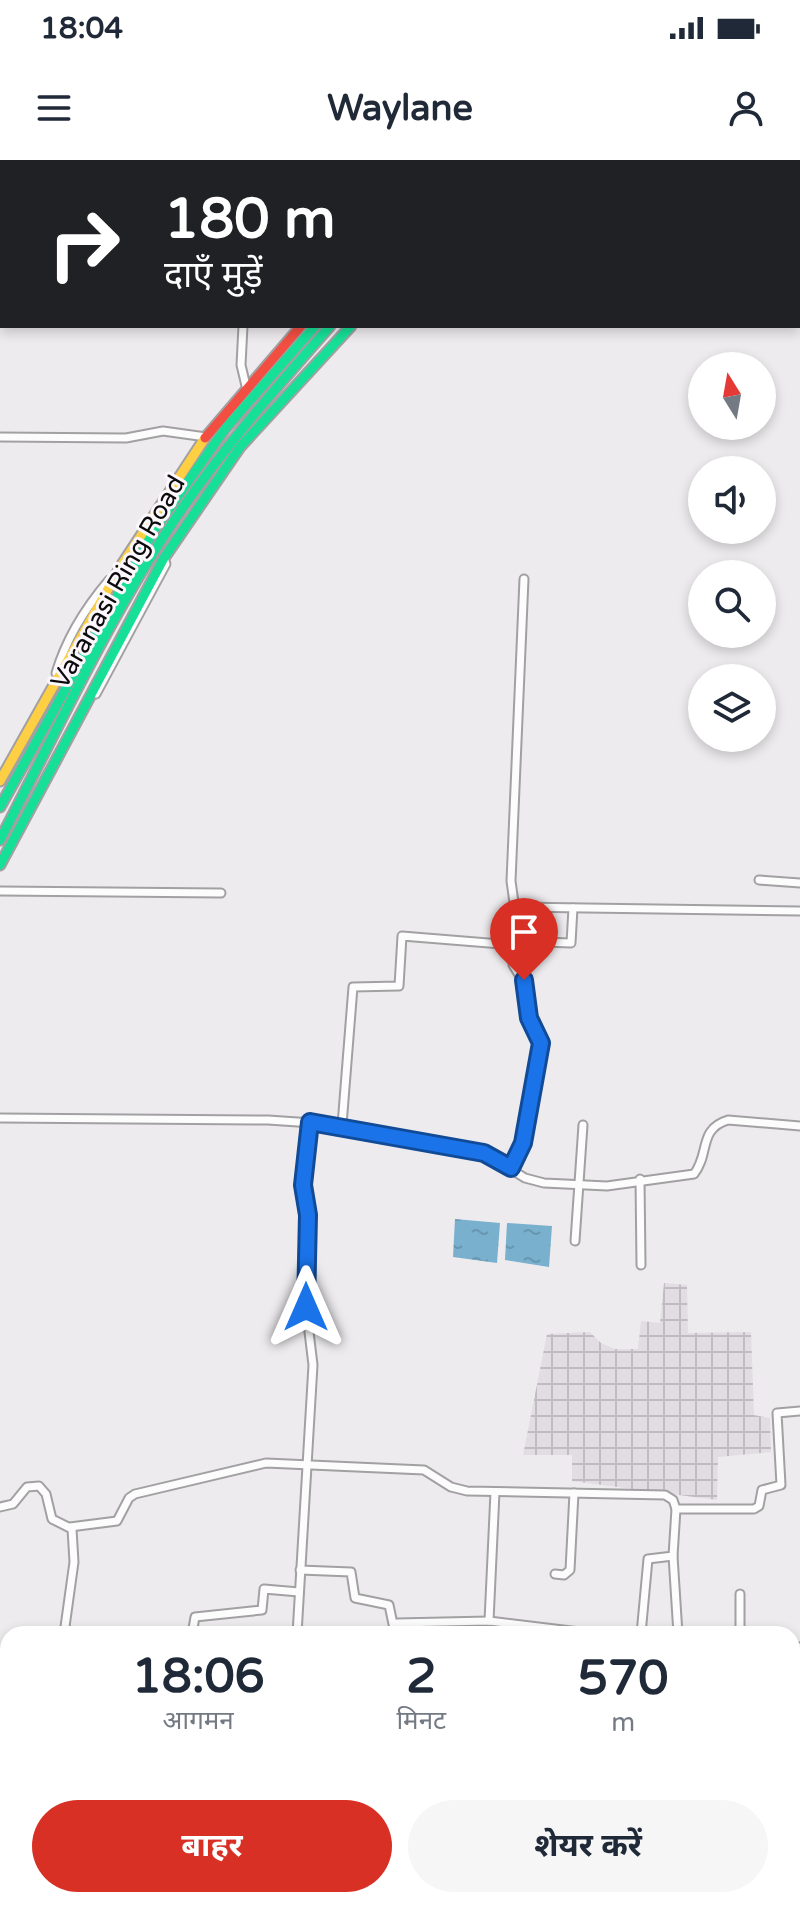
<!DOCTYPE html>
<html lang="hi">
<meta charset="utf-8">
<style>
:root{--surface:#fff;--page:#f6f6f7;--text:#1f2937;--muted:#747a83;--accent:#d93025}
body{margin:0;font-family:"Varela Round","Noto Sans Devanagari",sans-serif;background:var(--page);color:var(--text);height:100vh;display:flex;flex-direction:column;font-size:30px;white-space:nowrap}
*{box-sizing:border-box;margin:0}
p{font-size:26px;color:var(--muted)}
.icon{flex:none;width:44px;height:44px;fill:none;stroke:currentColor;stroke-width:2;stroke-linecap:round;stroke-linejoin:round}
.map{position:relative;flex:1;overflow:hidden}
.details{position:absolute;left:0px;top:1466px;width:800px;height:282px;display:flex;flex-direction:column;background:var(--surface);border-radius:24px 24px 0 0;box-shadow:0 4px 12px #0003}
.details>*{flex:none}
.banner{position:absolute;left:0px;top:0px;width:800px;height:168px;box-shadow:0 4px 12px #0003;background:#202124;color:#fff;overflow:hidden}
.needle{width:52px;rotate:349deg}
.tools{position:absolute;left:688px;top:192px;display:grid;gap:16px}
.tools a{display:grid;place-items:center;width:88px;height:88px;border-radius:50%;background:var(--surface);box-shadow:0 4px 12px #0003;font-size:40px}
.pin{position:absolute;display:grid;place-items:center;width:68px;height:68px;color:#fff;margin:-82px -34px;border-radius:50% 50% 50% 0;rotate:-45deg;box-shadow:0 0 8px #0007}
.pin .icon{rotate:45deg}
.me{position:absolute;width:88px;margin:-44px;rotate:0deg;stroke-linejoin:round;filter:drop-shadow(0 0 6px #0008)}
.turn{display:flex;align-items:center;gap:28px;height:168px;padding:0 32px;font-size:36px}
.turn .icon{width:104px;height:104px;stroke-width:2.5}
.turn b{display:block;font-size:56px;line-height:68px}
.eta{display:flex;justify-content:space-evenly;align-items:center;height:136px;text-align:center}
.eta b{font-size:48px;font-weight:700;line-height:56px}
.cta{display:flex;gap:16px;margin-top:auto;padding:16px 32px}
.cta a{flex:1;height:92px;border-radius:48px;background:var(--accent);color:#fff;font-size:32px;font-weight:700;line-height:92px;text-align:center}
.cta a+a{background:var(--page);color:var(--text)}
.status{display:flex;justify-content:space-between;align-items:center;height:56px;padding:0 40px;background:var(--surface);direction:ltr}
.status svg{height:22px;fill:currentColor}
header{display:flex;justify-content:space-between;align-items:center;height:104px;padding:0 32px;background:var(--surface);font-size:36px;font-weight:700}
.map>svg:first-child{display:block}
</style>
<div class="status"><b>18:04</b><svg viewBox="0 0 49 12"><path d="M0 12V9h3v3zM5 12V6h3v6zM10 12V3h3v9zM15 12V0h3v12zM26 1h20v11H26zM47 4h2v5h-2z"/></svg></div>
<header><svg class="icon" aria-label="menu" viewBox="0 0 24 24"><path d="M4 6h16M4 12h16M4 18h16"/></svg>Waylane<svg class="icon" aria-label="person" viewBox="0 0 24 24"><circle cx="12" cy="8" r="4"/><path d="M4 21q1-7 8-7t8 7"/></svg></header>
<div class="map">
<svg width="800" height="1747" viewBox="0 0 800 1747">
<defs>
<pattern id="industrial-grid" width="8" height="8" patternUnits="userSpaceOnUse" patternTransform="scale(2)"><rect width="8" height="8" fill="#e2dce3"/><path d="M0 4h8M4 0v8" fill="none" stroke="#c1bbc2"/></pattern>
<pattern id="water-ripples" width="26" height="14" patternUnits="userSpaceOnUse" patternTransform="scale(2)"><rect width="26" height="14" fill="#78b0ce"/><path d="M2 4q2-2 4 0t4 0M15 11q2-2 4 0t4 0" fill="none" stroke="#6796b0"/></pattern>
</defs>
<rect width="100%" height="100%" fill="#edebee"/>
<polygon fill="url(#industrial-grid)" points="664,1123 687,1125 688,1173 751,1172 754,1255 770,1258 771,1292 718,1297 717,1340 572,1321 572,1295 523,1295 547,1174 590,1172 601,1183 615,1189 638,1189 641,1161 660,1163"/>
<g fill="url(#water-ripples)">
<polygon points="455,1059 500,1063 497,1103 453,1097"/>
<polygon points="507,1063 552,1066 549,1107 505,1100"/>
</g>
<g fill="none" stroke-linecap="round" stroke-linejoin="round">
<defs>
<g id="street">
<polyline points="249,2 249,0"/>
<polyline points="243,166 241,205 246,226"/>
<polyline points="0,277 126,278 163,271 206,277"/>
<path d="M56,513C66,479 86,447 109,420"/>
<polyline points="96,534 166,404 164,398"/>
<polyline points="759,720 800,723"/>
<polyline points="0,731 221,733"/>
<polyline points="515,747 800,751"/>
<polyline points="513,781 571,783 573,748"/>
<path d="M0,958L268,960L342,965L484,993L525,1018L544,1023L607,1026L694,1014C710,994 698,969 728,960L800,966"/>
<polyline points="342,965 353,827 399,826 402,776 513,785"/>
<polyline points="511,1008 523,983 541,883 529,858 526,826 513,805 515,750 511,721 524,419"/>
<polyline points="640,1019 641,1105"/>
<polyline points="575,1081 583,965"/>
<polyline points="0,1347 13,1344 27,1327 39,1326 46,1334 52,1359 72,1369 74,1402 64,1474"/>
<polyline points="70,1367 117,1361 129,1338 135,1334 266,1303 424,1310 451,1327 467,1331 665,1335 673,1340 676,1349 754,1349 759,1346 762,1330 781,1325 777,1253 800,1251"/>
<polyline points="673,1396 678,1474"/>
<polyline points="300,1410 351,1412 355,1438 389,1445 393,1464"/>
<polyline points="555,1414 564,1415 570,1410 574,1333"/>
<polyline points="489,1461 495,1332"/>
<polyline points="192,1474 195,1457 262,1450 264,1429 299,1432"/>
<polyline points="297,1474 313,1205 306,1147 308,1055 303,1025 310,962"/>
<polyline points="393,1474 397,1463 489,1461 596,1474"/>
<polyline points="641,1474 648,1399 673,1396 676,1349"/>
<polyline points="740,1474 740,1434"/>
<polyline points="792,1486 800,1487"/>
<polyline points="0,1504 8,1537"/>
<polyline points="0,1664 8,1660"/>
<polyline points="678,1740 678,1747"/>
<polyline points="141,1747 142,1740"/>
<polyline points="277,1747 277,1740"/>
</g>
<g id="fast">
<polyline points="473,2 476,0"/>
<polyline points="495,2 498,0"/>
<polyline points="525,2 529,0"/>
<polyline points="0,647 154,370 225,269 315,166"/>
<path d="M0,680C55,574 105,465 171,365C218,294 274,230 330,166"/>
<polyline points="0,705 164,398 240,287 351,166"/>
</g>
<g id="slow">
<polyline points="551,2 554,0"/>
<polyline points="0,621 121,406 205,278"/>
</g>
<polyline id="jam" points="205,278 301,166"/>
</defs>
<use href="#street" stroke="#a2a0a2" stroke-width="11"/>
<use href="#fast" stroke="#a2a0a2" stroke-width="13"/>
<use href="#slow" stroke="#a2a0a2" stroke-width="13"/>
<use href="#jam" stroke="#a2a0a2" stroke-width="13"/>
<use href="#street" stroke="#fcfcfc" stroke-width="7"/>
<use href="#fast" stroke="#16e098" stroke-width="9"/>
<use href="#slow" stroke="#ffcf43" stroke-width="9"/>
<use href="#jam" stroke="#f24e42" stroke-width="9"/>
</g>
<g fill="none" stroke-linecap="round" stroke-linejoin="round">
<defs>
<polyline id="route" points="306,1147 308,1055 303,1025 310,962 484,993 511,1008 523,983 541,883 529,858 524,820"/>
</defs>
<use href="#route" stroke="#114b97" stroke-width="20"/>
<use href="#route" stroke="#1a73e8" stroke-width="14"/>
</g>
<g text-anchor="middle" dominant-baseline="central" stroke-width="6" stroke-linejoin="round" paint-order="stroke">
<g font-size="26" fill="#0c0b0c" stroke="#fbf7fc">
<text transform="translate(118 422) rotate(-60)">Varanasi Ring Road</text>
</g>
</g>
</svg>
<div class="tools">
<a><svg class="needle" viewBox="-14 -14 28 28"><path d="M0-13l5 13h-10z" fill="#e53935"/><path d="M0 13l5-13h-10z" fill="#747a83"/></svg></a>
<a><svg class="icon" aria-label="sound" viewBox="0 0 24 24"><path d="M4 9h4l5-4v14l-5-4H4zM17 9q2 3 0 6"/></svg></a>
<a><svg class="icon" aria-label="search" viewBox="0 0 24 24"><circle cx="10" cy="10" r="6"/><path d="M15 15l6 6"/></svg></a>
<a><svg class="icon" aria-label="layers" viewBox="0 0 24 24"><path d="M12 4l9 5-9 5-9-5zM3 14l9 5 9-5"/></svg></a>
</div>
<div class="pin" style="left:524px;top:820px;background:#d93025"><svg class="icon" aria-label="arrive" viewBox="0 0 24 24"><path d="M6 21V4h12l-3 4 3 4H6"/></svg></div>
<svg class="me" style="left:306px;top:1147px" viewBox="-20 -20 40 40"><path d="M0-17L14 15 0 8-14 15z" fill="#1a73e8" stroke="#fff" stroke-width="4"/></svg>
<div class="banner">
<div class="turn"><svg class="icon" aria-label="right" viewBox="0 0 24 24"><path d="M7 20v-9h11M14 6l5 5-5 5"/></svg><div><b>180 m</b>दाएँ मुड़ें</div></div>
</div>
<section class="details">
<div class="eta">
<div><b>18:06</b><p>आगमन</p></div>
<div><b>2</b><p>मिनट</p></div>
<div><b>570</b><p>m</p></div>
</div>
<div class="cta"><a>बाहर</a><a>शेयर करें</a></div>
</section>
</div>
